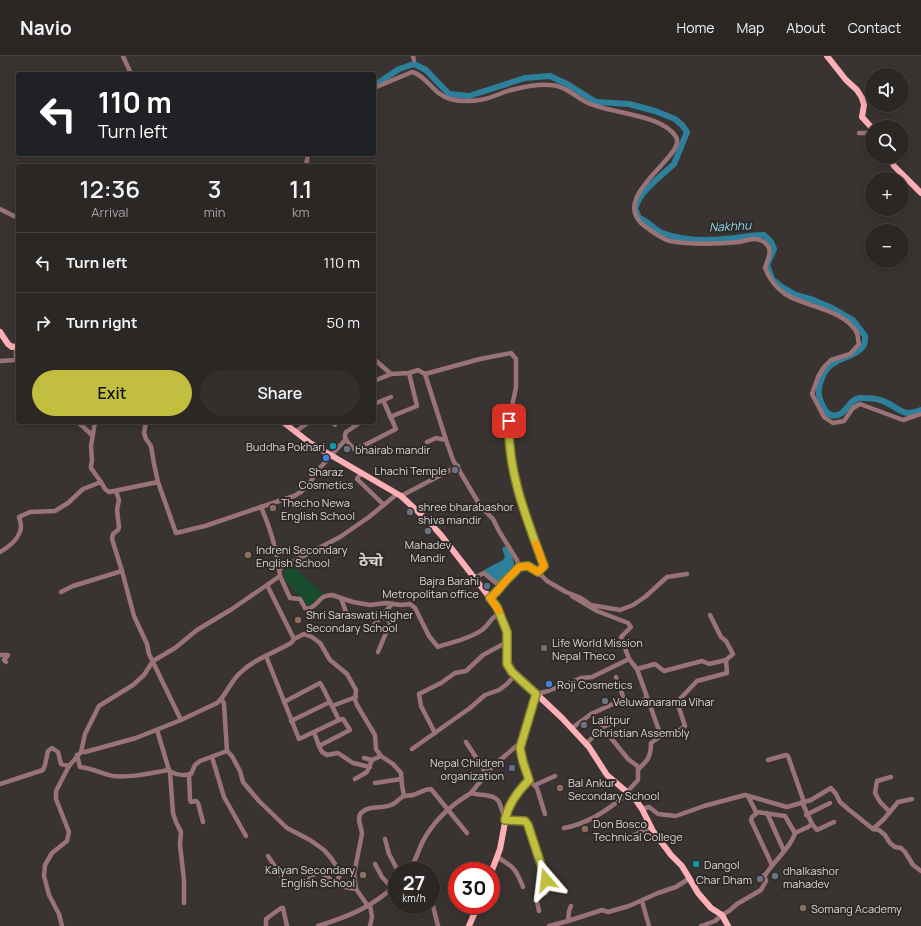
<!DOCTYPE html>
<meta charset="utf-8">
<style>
:root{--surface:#2b2725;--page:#332f2d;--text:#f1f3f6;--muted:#a6a5a7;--line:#474442;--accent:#c1be40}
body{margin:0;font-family:Manrope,"Noto Sans Devanagari",sans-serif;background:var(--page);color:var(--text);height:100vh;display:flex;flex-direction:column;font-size:15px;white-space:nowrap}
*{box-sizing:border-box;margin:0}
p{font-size:13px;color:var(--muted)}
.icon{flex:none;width:22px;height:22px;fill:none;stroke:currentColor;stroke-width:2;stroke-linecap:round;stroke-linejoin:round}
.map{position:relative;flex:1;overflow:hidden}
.side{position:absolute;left:16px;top:108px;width:360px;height:260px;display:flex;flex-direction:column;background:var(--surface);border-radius:4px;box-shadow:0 2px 10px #0003,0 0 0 1px var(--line)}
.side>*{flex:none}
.guide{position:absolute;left:16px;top:16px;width:360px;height:84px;border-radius:4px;box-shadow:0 2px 10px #0003,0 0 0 1px var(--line);background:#202124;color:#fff;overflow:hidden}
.controls{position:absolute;left:865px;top:12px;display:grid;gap:8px}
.controls a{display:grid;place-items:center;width:44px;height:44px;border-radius:50%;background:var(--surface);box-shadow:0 2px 10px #0003,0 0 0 1px var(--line);font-size:20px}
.speed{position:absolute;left:388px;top:806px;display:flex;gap:8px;font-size:20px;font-weight:700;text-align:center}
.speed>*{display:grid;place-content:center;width:52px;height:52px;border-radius:50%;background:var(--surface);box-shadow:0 2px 10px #0003,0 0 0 1px var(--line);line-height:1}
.speed small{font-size:10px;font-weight:400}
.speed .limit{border:6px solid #d22;background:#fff;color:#111}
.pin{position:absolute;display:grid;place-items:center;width:34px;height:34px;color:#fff;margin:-17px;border-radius:8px;box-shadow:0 2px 6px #0006}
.me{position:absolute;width:44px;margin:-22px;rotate:343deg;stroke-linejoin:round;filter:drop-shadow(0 0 3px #0008)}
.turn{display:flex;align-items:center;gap:14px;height:84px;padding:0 16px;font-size:18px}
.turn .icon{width:52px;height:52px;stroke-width:2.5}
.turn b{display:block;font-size:28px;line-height:34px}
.eta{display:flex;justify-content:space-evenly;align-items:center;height:68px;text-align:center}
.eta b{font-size:24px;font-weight:600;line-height:28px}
.action{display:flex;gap:8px;margin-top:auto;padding:8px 16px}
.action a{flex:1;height:46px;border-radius:24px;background:var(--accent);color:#111;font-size:16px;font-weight:600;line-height:46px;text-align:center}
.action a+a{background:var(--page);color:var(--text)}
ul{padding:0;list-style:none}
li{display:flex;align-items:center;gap:12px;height:60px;padding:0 16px;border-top:1px solid var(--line)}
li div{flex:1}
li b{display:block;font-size:15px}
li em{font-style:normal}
header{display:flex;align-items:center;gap:24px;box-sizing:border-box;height:56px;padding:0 20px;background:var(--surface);border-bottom:1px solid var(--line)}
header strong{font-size:19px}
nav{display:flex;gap:22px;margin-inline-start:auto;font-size:14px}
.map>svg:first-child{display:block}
</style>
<header>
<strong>Navio</strong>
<nav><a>Home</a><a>Map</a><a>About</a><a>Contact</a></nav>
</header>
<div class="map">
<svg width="921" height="870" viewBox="0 0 921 870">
<rect width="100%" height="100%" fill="#393431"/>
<polygon fill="#174c2d" points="293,509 304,521 324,537 308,550 284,523 285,513"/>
<path fill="#2d809b" d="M506,490C519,509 517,518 496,526L484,517V514L503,504L505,501L502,492Z"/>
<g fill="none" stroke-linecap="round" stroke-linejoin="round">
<path stroke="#2d809b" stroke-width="6" d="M374,28L378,27L399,13L414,8L426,14L449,38L469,40L525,22L550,20L567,28L596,46L629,48L655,55L675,63L682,69L687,76L674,108L656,124L644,136L639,143L635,152L639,162C649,165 653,173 662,177C681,184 705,185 724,183C738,182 750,179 764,179L771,186L774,193L767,209L772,223L782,231L796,239L813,244L832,252L853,264L865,280C865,283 865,287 864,289C855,304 829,300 822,322C820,327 818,333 819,339C820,345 824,355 829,358C845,366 848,341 861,342C867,342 874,342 880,344C898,349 900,363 921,354"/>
<g stroke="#9a7376" stroke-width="4.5">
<polyline points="123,0 131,18"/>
<polyline points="413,0 414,4"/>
<path d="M374,32L412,16C426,19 434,39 450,43C466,47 482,45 497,39C502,37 507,35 511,34C523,31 538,28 550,29C565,29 575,41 588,47C612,58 662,58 676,81C688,100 603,142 647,172C653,176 663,184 670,185C692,189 717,188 739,186C744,185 749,183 754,183C759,183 764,185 767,189C773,195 767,205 765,212C769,222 775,231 785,238C805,251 845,253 857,277C858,280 858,285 859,288L850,298L831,304L824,311L818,321L812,338L824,361L833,367L844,365L853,352L860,348L903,364L921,358"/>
<polyline points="859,77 867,77 872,79"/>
<polyline points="306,110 308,98"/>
<polyline points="0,153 18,162"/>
<polyline points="374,303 391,318 409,317 418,314 425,318 480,303 511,297 516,303 516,331 509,365 508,385 513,413 522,448 544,510 538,516"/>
<polyline points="0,305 16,304 16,291"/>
<polyline points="425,318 446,384"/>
<polyline points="374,325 391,318"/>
<polyline points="374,348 391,341"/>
<polyline points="390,361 417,350 409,317"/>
<polyline points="78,366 92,379"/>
<polyline points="95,366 91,390 92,405 91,409 91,412 101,426"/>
<polyline points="146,366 144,377 146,383 151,390 154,408 158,426"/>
<polyline points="332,366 335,369"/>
<path d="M361,366L346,376C342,383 350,388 355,394L396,373L383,344"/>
<polyline points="295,376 309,366"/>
<polyline points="427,386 436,382 446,384 453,404 481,451 493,463 499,475 517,504 519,511"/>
<polyline points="361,417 357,423 384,449"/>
<polyline points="116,435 119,444 117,454 119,471 118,474 113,478 112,483 122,515 134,560 147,588 149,598 181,664"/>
<path d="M397,438L369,461L340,481L279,513L280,520L290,542L300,543L305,552L308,553C319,550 318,539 332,539L353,546L370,549L386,547L401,549L410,548L415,552L429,580L438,591C452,586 470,583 482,574C489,569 491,561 500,557"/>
<polyline points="401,440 458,410"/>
<path d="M0,496C9,491 20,482 21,471C21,468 20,464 19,461L30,456L55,455L68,447L83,433L101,426L105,433L109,436L158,426L176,477L205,470L261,451"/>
<path d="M279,513C276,491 270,471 261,451L294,440L301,436L309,428L318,414L346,383"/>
<polyline points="462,528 484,517 496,527 506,525"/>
<path d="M267,529L294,583L291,587C274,597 254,603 240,617C230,626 226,640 217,647L181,664L136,682L85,696H81L85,678L99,650L133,629L144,619L153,605L175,592L197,574L232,553L280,520"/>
<polyline points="61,536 73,530 122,515"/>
<polyline points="572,540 597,555 628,567 631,571 621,581 629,603"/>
<polyline points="341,542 348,562"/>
<path d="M490,542C496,537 499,533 503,527C508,522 514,517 519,511L528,510L538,516L547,525L566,536L581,542L591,549L620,554L633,549L645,541L667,521L687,518"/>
<polyline points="710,559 721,581 726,585 733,598 726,604"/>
<polyline points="374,569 392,548"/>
<polyline points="294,583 304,578 312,581 320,587 330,604 347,618 356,634 355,644 357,649 375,679 376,693 381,700 393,708 401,717 402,729 404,740"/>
<polyline points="378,596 391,565 382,561"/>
<polyline points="0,599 8,599 4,604 6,606"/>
<polyline points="266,600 299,683 339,664 343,663 350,674 319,690 314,676"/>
<polyline points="637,613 655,608 664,615 702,605 709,608 726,604 727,617 697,625 677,646 685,670 677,676 661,680"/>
<polyline points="616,621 624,643"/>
<path d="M536,638L548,635L581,622L592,621L629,603L637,613L661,680L651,687C651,700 648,705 638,713V724L627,736"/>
<polyline points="222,643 224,648 227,695 232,700 240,715 243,726 259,745 287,772 310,784 324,794 331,802 339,814 339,821 335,826 344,831 356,833"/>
<polyline points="284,646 320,627 322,630 339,664"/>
<polyline points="332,650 356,641"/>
<polyline points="291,665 330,646"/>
<polyline points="572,672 591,658 624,643 626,648 630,649 647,642"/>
<polyline points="157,674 169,714"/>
<polyline points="435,677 421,650 419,638 441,627 455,617 466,615 483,599 507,586"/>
<polyline points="611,682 628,703 640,712"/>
<polyline points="466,686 486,717"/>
<polyline points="586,688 603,671 612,667"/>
<polyline points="319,690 322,696 327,699 338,697 353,707 370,711"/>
<polyline points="412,693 470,652 485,639 499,634 507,628 515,619"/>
<path d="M77,699L80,711C92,712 102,718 113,720C132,722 151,717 169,714C174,719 184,720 191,718L195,709L200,705L227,695"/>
<polyline points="212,701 224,741 246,780"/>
<polyline points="364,702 372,704"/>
<polyline points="768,704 786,699 788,700 804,746"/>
<polyline points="170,716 173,757 176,766 181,776 180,789 184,824 184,847"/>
<polyline points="189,718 190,744 191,746 196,745 198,747 203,766"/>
<polyline points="355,723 367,716 372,704 381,700"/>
<polyline points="529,724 537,732 545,758"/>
<polyline points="375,727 401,723"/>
<polyline points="0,728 43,714 45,709 48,695 52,692 58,696 61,708 69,710"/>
<polyline points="535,729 555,720"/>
<polyline points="471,737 492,711 521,686"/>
<path d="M748,740L756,756L785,760L795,777C792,790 772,807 764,821"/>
<polyline points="642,753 649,751 658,758 676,760 704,750 745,739 787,751 811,744 831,732 836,738 840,746 848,753 873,773 879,774 885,779 890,787 895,791 901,792 905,796 913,809 921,815"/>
<polyline points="890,756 880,746 875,737 877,725 891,721"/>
<polyline points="757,757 752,761 751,764 772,809"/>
<polyline points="767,757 784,795"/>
<polyline points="806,759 830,747"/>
<polyline points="505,764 525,765 529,769 548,832 546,837 536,840 539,855"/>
<polyline points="812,768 817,774 834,766"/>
<path d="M564,772C587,768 611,752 628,737"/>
<polyline points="873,773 884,763 898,746 912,743"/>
<polyline points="795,777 808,771 812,768 802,746"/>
<polyline points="385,783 389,798 398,815"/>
<polyline points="626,783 651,771"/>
<polyline points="268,800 285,826 288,827 298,828 307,826 315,817 320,816 335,826"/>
<path d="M497,801C514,811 516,813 523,831"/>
<polyline points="414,807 418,810 421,815"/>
<polyline points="375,808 382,821 392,832"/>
<path d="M409,815C415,806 418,796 422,787C433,765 451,749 471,737C479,740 494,737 499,746C502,751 501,757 506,761"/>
<polyline points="431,842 438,870"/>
<polyline points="642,845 649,870"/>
<polyline points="370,849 372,861 370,870"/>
<path d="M368,850L356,833L354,818L362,778C362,772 356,763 361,757C368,749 382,753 391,749C396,748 399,742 404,740C407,739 410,740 413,739C420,737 424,733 431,733L467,777"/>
<polyline points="568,865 602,854 608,856 629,850 658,837 676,831 690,822"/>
<polyline points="62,870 59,858 49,839 44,820 45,809 52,797 67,785 69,776 56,743 56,735 69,710 81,696"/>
<polyline points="266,870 266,863 281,852 283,852 287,870"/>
<path d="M318,870C350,860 372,851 397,828"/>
<polyline points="549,870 568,865 569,855 571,850"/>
<polyline points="701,870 715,865 722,859 729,855 737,848 761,834 766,825 764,819"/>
</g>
<g stroke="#ffafb6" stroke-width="6">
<polyline points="827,0 846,24 857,34 862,42 864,49 862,61 872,72"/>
<polyline points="890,101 894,110 921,137"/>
<polyline points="0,276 8,288 12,291 18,290"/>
<polyline points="283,366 310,387 401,440 426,463 441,479 497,551 507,576 507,608 509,612 562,662 589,691 607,719 635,743 642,753 653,775 671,799 682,810 698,837 711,852 722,859 728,870"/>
<polyline points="491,817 500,793 506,761 509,753 516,739 529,724 523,706 520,692 536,638"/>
<polyline points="469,870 478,849"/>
</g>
</g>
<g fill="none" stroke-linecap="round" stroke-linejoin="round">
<defs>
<path id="route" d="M509,365C507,415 527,464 544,510L538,516L528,510L519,511C514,517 508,522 503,528C499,533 496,537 490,542L497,551L507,576V608L512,616L536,638L520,692L523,706L529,724C518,735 508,749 505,764L525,765L528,769L546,824"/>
</defs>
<use href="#route" stroke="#7d7c2a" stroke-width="10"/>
<use href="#route" stroke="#c1be40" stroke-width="7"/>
<path stroke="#f59e0b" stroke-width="7" d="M499,555L490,542C496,537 499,533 503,528C508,522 514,517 519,511L528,510L538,516L544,510L536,488"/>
</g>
<g fill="#0f9aa8" stroke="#2f2a27" stroke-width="1.5">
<circle cx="333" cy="390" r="4"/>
<circle cx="696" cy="808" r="4"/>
</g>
<g fill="#6b7280" stroke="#2f2a27" stroke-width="1.5">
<circle cx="347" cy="393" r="4"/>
<circle cx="455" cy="414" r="4"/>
<circle cx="410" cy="456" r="4"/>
<circle cx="428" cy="475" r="4"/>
<circle cx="544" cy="592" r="4"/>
<circle cx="605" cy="645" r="4"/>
<circle cx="584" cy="669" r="4"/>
<circle cx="775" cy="820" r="4"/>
<circle cx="760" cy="823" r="4"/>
</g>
<g fill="#3f7fe0" stroke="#2f2a27" stroke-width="1.5">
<circle cx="326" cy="402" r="4"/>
<circle cx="549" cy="628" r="4"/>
</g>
<g fill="#8d6e63" stroke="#2f2a27" stroke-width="1.5">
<circle cx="273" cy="452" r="4"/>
<circle cx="248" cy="499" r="4"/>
<circle cx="298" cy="564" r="4"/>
<circle cx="560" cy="732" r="4"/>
<circle cx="585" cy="773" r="4"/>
<circle cx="363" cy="819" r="4"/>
<circle cx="803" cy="852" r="4"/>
</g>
<g fill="#5c6f8a" stroke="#2f2a27" stroke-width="1.5">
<circle cx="487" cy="530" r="4"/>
<circle cx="512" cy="712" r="4"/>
</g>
<g text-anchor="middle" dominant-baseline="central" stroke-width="4" stroke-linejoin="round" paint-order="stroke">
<g font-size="11" fill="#d9d6d4" stroke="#2f2a27" text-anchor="start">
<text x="325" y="390" text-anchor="end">Buddha Pokhari</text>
<text x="355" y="393">bhairab mandir</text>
<text x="447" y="414" text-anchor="end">Lhachi Temple</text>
<text x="326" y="415" text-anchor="middle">Sharaz<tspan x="326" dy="13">Cosmetics</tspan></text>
<text x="281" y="446">Thecho Newa<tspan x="281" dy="13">English School</tspan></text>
<text x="418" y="450">shree bharabashor<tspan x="418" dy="13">shiva mandir</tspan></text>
<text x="428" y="488" text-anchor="middle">Mahadev<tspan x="428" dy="13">Mandir</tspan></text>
<text x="256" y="493">Indreni Secondary<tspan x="256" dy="13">English School</tspan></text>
<text x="479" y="524" text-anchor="end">Bajra Barahi<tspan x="479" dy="13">Metropolitan office</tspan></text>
<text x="306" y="558">Shri Saraswati Higher<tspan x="306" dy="13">Secondary School</tspan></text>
<text x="552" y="586">Life World Mission<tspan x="552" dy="13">Nepal Theco</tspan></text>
<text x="557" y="628">Roji Cosmetics</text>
<text x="613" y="645">Veluwanarama Vihar</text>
<text x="592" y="663">Lalitpur<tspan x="592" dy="13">Christian Assembly</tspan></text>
<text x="504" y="706" text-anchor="end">Nepal Children<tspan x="504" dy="13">organization</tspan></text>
<text x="568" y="726">Bal Ankur<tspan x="568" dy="13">Secondary School</tspan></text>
<text x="593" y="767">Don Bosco<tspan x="593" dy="13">Technical College</tspan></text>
<text x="704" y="808">Dangol</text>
<text x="355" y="813" text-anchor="end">Kalyan Secondary<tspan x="355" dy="13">English School</tspan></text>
<text x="783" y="814">dhalkashor<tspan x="783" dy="13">mahadev</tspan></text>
<text x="752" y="823" text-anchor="end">Char Dham</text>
<text x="811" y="852">Somang Academy</text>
</g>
<g font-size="12" font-style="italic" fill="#8cd7f3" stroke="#2f2a27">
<text transform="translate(730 170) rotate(-3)">Nakhhu</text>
</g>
<g font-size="15" font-weight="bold" fill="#d8d0cd" stroke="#2f2a27">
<text x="371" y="504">ठेचो</text>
</g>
</g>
</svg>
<div class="controls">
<a><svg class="icon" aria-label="sound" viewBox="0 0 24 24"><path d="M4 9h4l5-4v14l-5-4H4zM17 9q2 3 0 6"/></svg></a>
<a><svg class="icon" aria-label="search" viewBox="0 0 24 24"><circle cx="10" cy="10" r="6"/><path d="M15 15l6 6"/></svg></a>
<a>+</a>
<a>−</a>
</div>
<div class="speed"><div>27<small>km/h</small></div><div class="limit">30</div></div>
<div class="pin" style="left:509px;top:365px;background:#d93025"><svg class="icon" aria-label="arrive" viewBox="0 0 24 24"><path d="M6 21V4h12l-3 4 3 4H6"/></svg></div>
<svg class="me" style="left:546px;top:824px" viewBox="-20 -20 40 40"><path d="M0-17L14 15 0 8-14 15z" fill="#c1be40" stroke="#fff" stroke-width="4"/></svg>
<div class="guide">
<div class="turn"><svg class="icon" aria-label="left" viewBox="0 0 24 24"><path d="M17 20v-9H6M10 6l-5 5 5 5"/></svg><div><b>110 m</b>Turn left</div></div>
</div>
<section class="side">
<div class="eta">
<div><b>12:36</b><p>Arrival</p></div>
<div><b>3</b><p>min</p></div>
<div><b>1.1</b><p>km</p></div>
</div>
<ul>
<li><svg class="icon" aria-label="left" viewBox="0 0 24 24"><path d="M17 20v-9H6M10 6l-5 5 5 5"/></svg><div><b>Turn left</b></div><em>110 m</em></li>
<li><svg class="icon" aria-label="right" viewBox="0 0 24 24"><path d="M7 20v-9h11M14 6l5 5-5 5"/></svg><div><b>Turn right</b></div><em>50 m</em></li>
</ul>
<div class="action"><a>Exit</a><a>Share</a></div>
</section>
</div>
